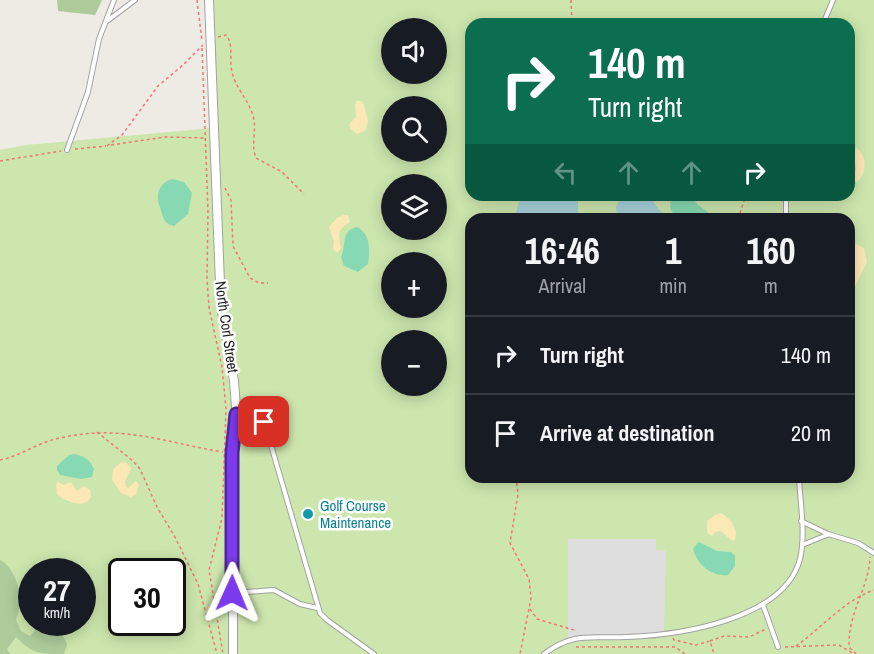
<!DOCTYPE html>
<meta charset="utf-8">
<style>
:root{--surface:#171b24;--page:#20242c;--text:#f1f3f6;--muted:#9ea1a6;--line:#363941}
body{margin:0;font-family:"Archivo Narrow",sans-serif;background:var(--page);color:var(--text);height:100vh;display:flex;flex-direction:column;font-size:22px;white-space:nowrap}
*{box-sizing:border-box;margin:0}
p{font-size:20px;color:var(--muted)}
.icon{flex:none;width:33px;height:33px;fill:none;stroke:currentColor;stroke-width:2;stroke-linecap:round;stroke-linejoin:round}
.map{position:relative;flex:1;overflow:hidden}
.drawer{position:absolute;left:465px;top:213px;width:390px;height:270px;display:flex;flex-direction:column;background:var(--surface);border-radius:18px;box-shadow:0 3px 15px #0003}
.drawer>*{flex:none}
.hud{position:absolute;left:465px;top:18px;width:390px;height:183px;border-radius:18px;box-shadow:0 3px 15px #0003;background:#0b6e4f;color:#fff;overflow:hidden}
.controls{position:absolute;left:381px;top:18px;display:grid;gap:12px}
.controls a{display:grid;place-items:center;width:66px;height:66px;border-radius:50%;background:var(--surface);box-shadow:0 3px 15px #0003;font-size:30px}
.speed{position:absolute;left:18px;top:558px;display:flex;gap:12px;font-size:30px;font-weight:700;text-align:center}
.speed>*{display:grid;place-content:center;width:78px;height:78px;border-radius:50%;background:var(--surface);box-shadow:0 3px 15px #0003;line-height:1}
.speed small{font-size:15px;font-weight:400}
.speed .limit{border:3px solid #111;border-radius:9px;background:#fff;color:#111}
.pin{position:absolute;display:grid;place-items:center;width:51px;height:51px;color:#fff;margin:-26px;border-radius:12px;box-shadow:0 3px 9px #0006}
.me{position:absolute;width:66px;margin:-33px;rotate:1deg;stroke-linejoin:round;filter:drop-shadow(0 0 4px #0008)}
.turn{display:flex;align-items:center;gap:21px;height:126px;padding:0 24px;font-size:27px}
.turn .icon{width:78px;height:78px;stroke-width:2.5}
.turn b{display:block;font-size:42px;line-height:51px}
.lanes{display:flex;align-items:center;height:57px;padding:0 24px;background:#0003;justify-content:center;gap:30px;direction:ltr}
.lanes .off{opacity:.35}
.eta{display:flex;justify-content:space-evenly;align-items:center;height:102px;text-align:center}
.eta b{font-size:36px;font-weight:700;line-height:42px}
ul{padding:0;list-style:none}
li{display:flex;align-items:center;gap:18px;height:78px;padding:0 24px;border-top:2px solid var(--line)}
li div{flex:1}
li b{display:block;font-size:22px}
li em{font-style:normal}
.map>svg:first-child{display:block}
</style>
<div class="map">
<svg width="874" height="654" viewBox="0 0 874 654">
<rect width="100%" height="100%" fill="#eeeae4"/>
<path fill="#cde6ad" fill-rule="evenodd" d="M209,0H874V654H5L0,634V150L26,145L213,128ZM471,24H849V195H471ZM392,28H436V74H392ZM392,106H436V152H392ZM392,184H436V230H392ZM471,219H849V477H471ZM392,262H436V308H392ZM392,340H436V386H392ZM32,572H82V622H32ZM122,572H172V622H122Z"/>
<g fill="#adcb9b">
<polygon points="57,0 102,0 95,15 58,11"/>
<path d="M0,560C14,567 22,591 20,606C19,611 17,616 16,620L21,631L30,636L40,624L52,623L59,628L67,644L64,654C38,654 33,654 16,637L7,649L10,654H0Z"/>
</g>
<g fill="#fbe8b6">
<polygon points="357,100 363,102 368,121 365,131 357,134 350,128 349,124 356,117 355,105"/>
<path d="M851,146C867,149 869,173 857,182H853L851,177L856,170L855,164L853,163L849,170V147Z"/>
<path d="M344,215H348L350,222C337,231 338,232 341,248L337,253L333,249L334,242L329,227L337,218Z"/>
<polygon points="856,244 864,248 867,262 849,299 849,277 852,277 854,271 849,261 849,248"/>
<polygon points="125,462 131,468 125,482 126,487 128,488 136,481 139,485 136,494 131,497 121,493 112,480 113,470 120,463"/>
<path d="M58,482L64,485L71,482L77,491L84,486L90,490L91,496C90,499 88,502 84,503C78,506 61,499 57,494L56,485Z"/>
<path d="M721,513C730,518 739,530 735,540L732,541L721,531L715,532L712,536L707,533V521L715,515Z"/>
</g>
<g fill="#87d9b3">
<path d="M172,179L184,182L192,193L188,214L174,226C163,224 163,216 160,207C155,195 159,183 172,179Z"/>
<path d="M690,195L698,205L712,215L714,219C703,219 690,221 680,218C671,215 665,202 676,197C679,194 685,195 690,195Z"/>
<path d="M357,227C371,234 370,251 368,264L358,272L344,266L341,257C347,245 340,231 357,227Z"/>
<path d="M75,454C85,457 90,460 94,469L92,477L81,479L60,475L57,470V466L69,455Z"/>
<path d="M699,542L717,551L731,552L735,556V566L728,575C712,577 696,564 693,548Z"/>
</g>
<polygon fill="#dedede" points="568,539 656,539 656,550 666,551 664,633 568,639"/>
<g fill="#a7d2da">
<polygon points="521,195 578,195 578,219 514,219"/>
<polygon points="622,195 650,195 656,206 668,219 617,219 616,207"/>
</g>
<g fill="none" stroke-linecap="round" stroke-linejoin="round">
<defs>
<g id="lane">
<polyline points="107,21 135,0"/>
<polyline points="823,24 833,0"/>
<polyline points="67,150 88,92 99,39 114,0"/>
<polyline points="786,195 786,219"/>
<path d="M236,414C249,415 260,414 266,428L320,613L327,620L374,654"/>
<polyline points="801,521 828,534 858,543 874,553"/>
<polyline points="802,545 827,535"/>
<polyline points="233,593 274,590 300,604 317,608"/>
<polyline points="763,605 778,647"/>
<path d="M544,654C575,631 591,639 627,637C679,635 784,620 800,559C806,533 800,503 799,477"/>
</g>
<polyline id="street" points="209,0 220,284 222,311 234,381 236,407 233,453 233,654"/>
</defs>
<use href="#lane" stroke="#a2a2a2" stroke-width="6"/>
<use href="#street" stroke="#a2a2a2" stroke-width="10"/>
<g stroke="#f27672" stroke-width="1.5" stroke-dasharray="3 3" stroke-linecap="butt">
<polyline points="197,0 202,41"/>
<polyline points="571,0 572,24"/>
<path d="M218,37L226,35C234,44 229,60 232,72C236,90 251,102 254,120C256,133 251,146 256,158L282,172L304,194"/>
<polyline points="202,48 208,211 207,278 209,308 222,367 226,409 222,518 209,570 223,654"/>
<polyline points="111,145 165,137 204,138"/>
<polyline points="107,146 122,135 158,86 183,65 203,45"/>
<polyline points="75,149 106,146"/>
<polyline points="0,161 61,151"/>
<polyline points="225,188 231,200 233,246 250,278 259,283 268,283"/>
<polyline points="738,219 746,195"/>
<polyline points="97,432 133,461 140,469 157,507 175,537 198,584 217,654"/>
<path d="M0,460C21,456 38,442 60,438C123,424 162,442 223,452"/>
<polyline points="516,477 518,494 510,543 529,579 531,598 520,654"/>
<polyline points="530,609 537,619 577,631"/>
<polyline points="673,638 674,640 696,645 710,641 714,654"/>
<polyline points="710,641 724,636 749,637 766,629"/>
<path d="M796,646C823,627 842,602 874,590"/>
<polyline points="576,647 675,647 685,654"/>
<polyline points="785,647 839,645 854,654"/>
<path d="M856,654L849,647C848,611 869,588 870,557"/>
</g>
<use href="#lane" stroke="#fff" stroke-width="4"/>
<use href="#street" stroke="#fff" stroke-width="8"/>
</g>
<g fill="none" stroke-linecap="round" stroke-linejoin="round">
<defs>
<polyline id="route" points="232,593 232,453 236,414 256,416 264,422"/>
</defs>
<use href="#route" stroke="#51269a" stroke-width="15"/>
<use href="#route" stroke="#7c3aed" stroke-width="10"/>
</g>
<circle fill="#0f9aa8" stroke="#fff" stroke-width="2" cx="308" cy="514" r="6"/>
<g text-anchor="middle" dominant-baseline="central" stroke-width="5" stroke-linejoin="round" paint-order="stroke">
<g font-size="15" fill="#1e1e1e" stroke="#fff">
<text transform="translate(227 327) rotate(82)">North Corl Street</text>
</g>
<g font-size="15" fill="#0d838f" stroke="#fff" text-anchor="start">
<text x="320" y="505">Golf Course<tspan x="320" dy="17">Maintenance</tspan></text>
</g>
</g>
</svg>
<div class="controls">
<a><svg class="icon" aria-label="sound" viewBox="0 0 24 24"><path d="M4 9h4l5-4v14l-5-4H4zM17 9q2 3 0 6"/></svg></a>
<a><svg class="icon" aria-label="search" viewBox="0 0 24 24"><circle cx="10" cy="10" r="6"/><path d="M15 15l6 6"/></svg></a>
<a><svg class="icon" aria-label="layers" viewBox="0 0 24 24"><path d="M12 4l9 5-9 5-9-5zM3 14l9 5 9-5"/></svg></a>
<a>+</a>
<a>−</a>
</div>
<div class="speed"><div>27<small>km/h</small></div><div class="limit">30</div></div>
<div class="pin" style="left:264px;top:422px;background:#d93025"><svg class="icon" aria-label="arrive" viewBox="0 0 24 24"><path d="M6 21V4h12l-3 4 3 4H6"/></svg></div>
<svg class="me" style="left:232px;top:593px" viewBox="-20 -20 40 40"><path d="M0-17L14 15 0 8-14 15z" fill="#7c3aed" stroke="#fff" stroke-width="4"/></svg>
<div class="hud">
<div class="turn"><svg class="icon" aria-label="right" viewBox="0 0 24 24"><path d="M7 20v-9h11M14 6l5 5-5 5"/></svg><div><b>140 m</b>Turn right</div></div>
<div class="lanes"><svg class="icon off" aria-label="left" viewBox="0 0 24 24"><path d="M17 20v-9H6M10 6l-5 5 5 5"/></svg><svg class="icon off" aria-label="ahead" viewBox="0 0 24 24"><path d="M12 20V5M6 11l6-6 6 6"/></svg><svg class="icon off" aria-label="ahead" viewBox="0 0 24 24"><path d="M12 20V5M6 11l6-6 6 6"/></svg><svg class="icon" aria-label="right" viewBox="0 0 24 24"><path d="M7 20v-9h11M14 6l5 5-5 5"/></svg></div>
</div>
<section class="drawer">
<div class="eta">
<div><b>16:46</b><p>Arrival</p></div>
<div><b>1</b><p>min</p></div>
<div><b>160</b><p>m</p></div>
</div>
<ul>
<li><svg class="icon" aria-label="right" viewBox="0 0 24 24"><path d="M7 20v-9h11M14 6l5 5-5 5"/></svg><div><b>Turn right</b></div><em>140 m</em></li>
<li><svg class="icon" aria-label="arrive" viewBox="0 0 24 24"><path d="M6 21V4h12l-3 4 3 4H6"/></svg><div><b>Arrive at destination</b></div><em>20 m</em></li>
</ul>
</section>
</div>
